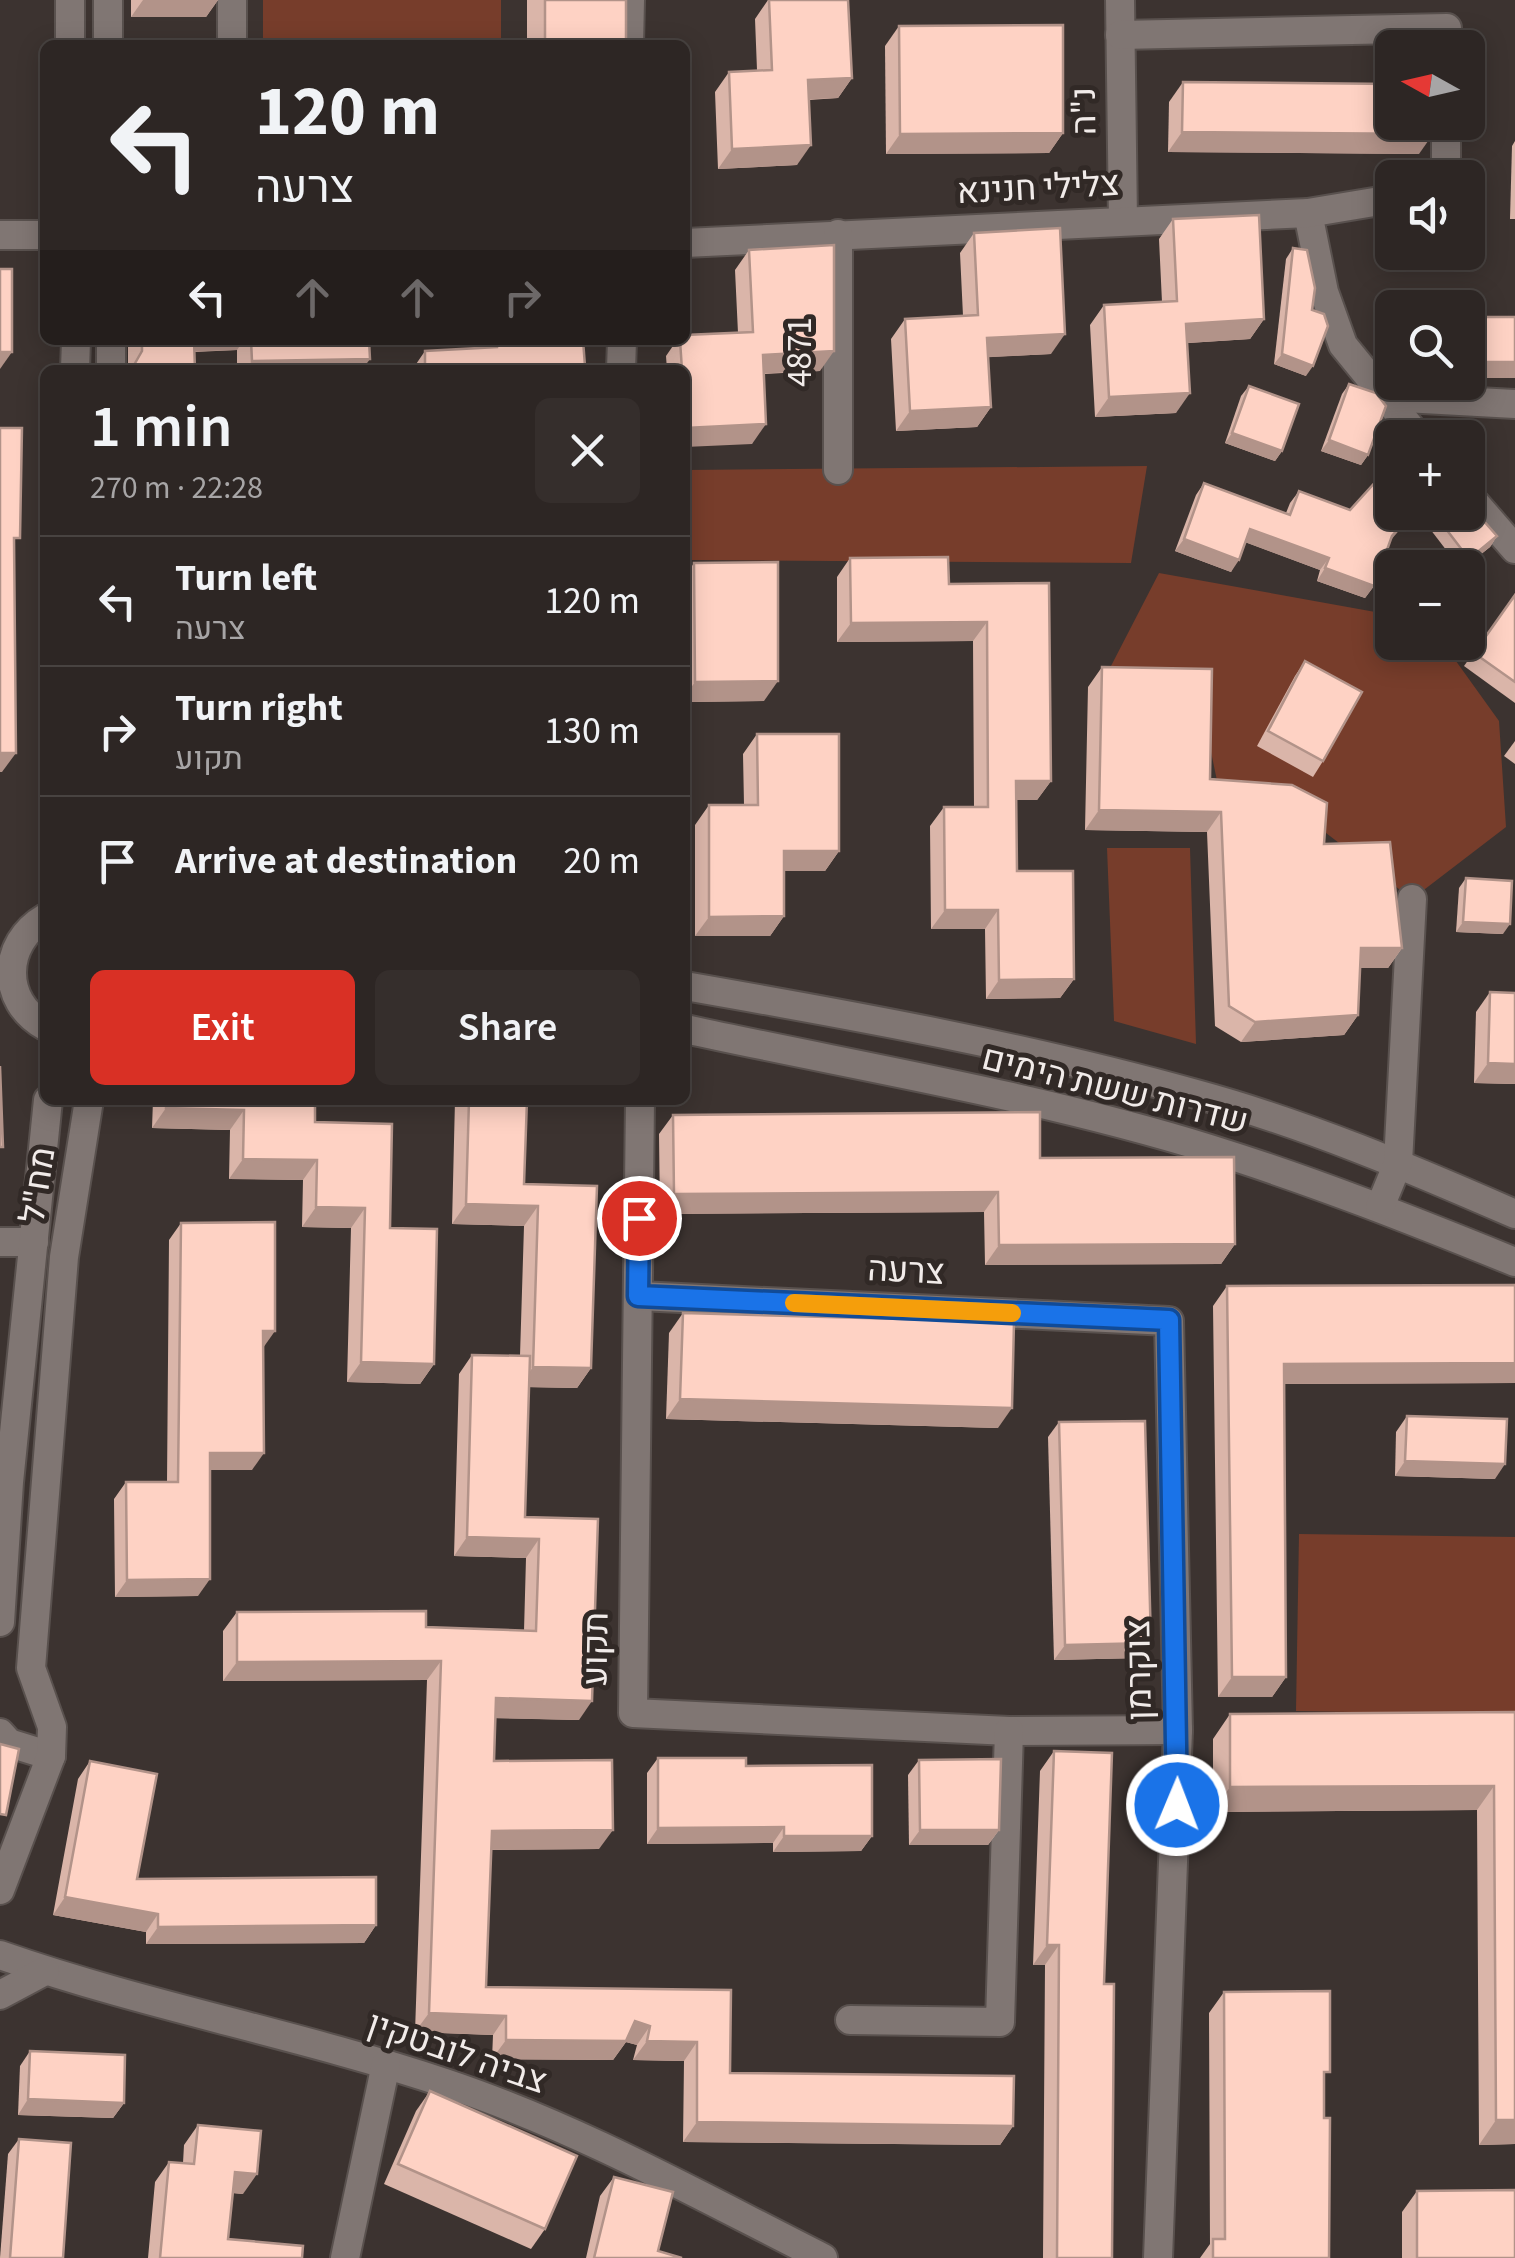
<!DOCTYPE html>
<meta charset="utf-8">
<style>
:root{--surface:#2d2624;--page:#352e2c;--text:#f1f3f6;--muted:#a7a5a6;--line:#484341;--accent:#d93025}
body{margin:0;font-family:"Source Sans 3",Heebo,sans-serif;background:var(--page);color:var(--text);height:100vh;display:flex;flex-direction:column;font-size:38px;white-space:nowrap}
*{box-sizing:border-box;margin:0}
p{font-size:32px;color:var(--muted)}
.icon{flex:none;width:55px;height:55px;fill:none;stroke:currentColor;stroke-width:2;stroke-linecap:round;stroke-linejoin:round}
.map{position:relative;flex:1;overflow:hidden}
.drawer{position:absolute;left:40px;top:365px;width:650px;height:740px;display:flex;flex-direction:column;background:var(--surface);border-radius:15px;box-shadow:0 5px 25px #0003,0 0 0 2px var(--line)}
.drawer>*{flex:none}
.banner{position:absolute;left:40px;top:40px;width:650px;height:305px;border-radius:15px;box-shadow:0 5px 25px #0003,0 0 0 2px var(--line);background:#2d2624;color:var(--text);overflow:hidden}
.needle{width:65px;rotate:278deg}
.fabs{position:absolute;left:1375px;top:30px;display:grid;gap:20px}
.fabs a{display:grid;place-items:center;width:110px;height:110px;border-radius:15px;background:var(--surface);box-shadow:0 5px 25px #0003,0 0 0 2px var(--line);font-size:50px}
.pin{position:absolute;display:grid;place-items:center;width:85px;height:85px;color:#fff;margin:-42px;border:5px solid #fff;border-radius:50%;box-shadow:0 2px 10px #0007}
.me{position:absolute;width:110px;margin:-55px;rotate:1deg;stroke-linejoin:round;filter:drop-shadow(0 0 8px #0008)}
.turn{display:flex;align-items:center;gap:35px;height:210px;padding:0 50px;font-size:45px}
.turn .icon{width:130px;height:130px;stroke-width:2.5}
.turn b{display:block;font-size:70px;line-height:85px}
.lanes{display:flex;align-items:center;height:95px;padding:0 50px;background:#0003;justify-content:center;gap:50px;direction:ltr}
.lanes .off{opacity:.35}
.round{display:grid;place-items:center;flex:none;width:105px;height:105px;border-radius:15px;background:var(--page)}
.summary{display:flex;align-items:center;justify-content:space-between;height:170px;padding:0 50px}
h1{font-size:60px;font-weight:600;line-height:75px}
.cta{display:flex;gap:20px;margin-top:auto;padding:20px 50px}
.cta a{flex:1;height:115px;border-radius:15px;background:var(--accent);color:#fff;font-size:40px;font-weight:600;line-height:115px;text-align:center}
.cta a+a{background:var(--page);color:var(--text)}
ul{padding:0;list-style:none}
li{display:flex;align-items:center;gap:30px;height:130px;padding:0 50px;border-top:2px solid var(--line)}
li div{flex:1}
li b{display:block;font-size:38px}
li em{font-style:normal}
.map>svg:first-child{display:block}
</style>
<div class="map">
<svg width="1515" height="2258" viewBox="0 0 1515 2258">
<rect width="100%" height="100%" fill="#3c3330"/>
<g fill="#773d2b">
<rect x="263" y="0" width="238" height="45"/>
<polygon points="1147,466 1131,563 685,560 685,470"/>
<polygon points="1159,573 1392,615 1392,642 1443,643 1499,721 1506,827 1412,899 1313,823 1221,800 1198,689 1111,666"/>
<polygon points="1107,848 1190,848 1196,1044 1114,1021"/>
<polygon points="1299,1534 1515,1537 1515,1715 1296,1711"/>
</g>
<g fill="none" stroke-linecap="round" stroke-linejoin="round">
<defs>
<g id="minor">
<polyline points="70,0 70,45"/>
<polyline points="108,0 108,45"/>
<polyline points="232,0 232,45"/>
<polyline points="1120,0 1123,221"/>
<polyline points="1120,35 1447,28 1447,48"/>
<polyline points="629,45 630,0"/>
<polyline points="1446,178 1446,122"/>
<polyline points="1308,213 1324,292 1343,345 1419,438"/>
<polyline points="0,235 45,235"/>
<polyline points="685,243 1308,213 1392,199"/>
<polyline points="75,370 76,340"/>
<polyline points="111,370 111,340"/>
<polyline points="621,370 622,340"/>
<polyline points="1386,397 1515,404"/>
<polyline points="838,470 838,234"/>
<polyline points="1468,495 1515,549"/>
<path d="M45,918C2,943 0,1001 45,1026"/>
<path d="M685,986C857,1016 1028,1047 1196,1094C1306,1124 1412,1169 1515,1214"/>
<path d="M685,1029C860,1067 1039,1096 1210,1149C1313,1181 1414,1221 1515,1262"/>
<polyline points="640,1100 633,1713 1009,1731 1178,1730"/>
<polyline points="1380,1207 1398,1163 1412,899"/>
<polyline points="0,1242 34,1242"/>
<polyline points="639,1296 1169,1321 1178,1730 1158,2258"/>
<polyline points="0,1622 9,1482 48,1100"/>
<polyline points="0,1733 9,1743 51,1756"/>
<polyline points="0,1890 51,1756 52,1727 31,1668 64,1257 89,1100"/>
<path d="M0,1955C146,2006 298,2034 445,2083C577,2127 700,2196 823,2258"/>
<polyline points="0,1995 45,1971"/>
<polyline points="850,2020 1000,2022 1009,1731"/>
<polyline points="345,2258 386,2064"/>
</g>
</defs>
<use href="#minor" stroke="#59514e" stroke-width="32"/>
<use href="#minor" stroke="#807673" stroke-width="28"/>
</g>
<g fill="#dab5a9">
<polygon points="131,0 218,0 206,17 131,17"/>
<rect x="527" y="0" width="99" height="45"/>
<polygon points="768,0 848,0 852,78 838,98 809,100 797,165 718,169 715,92 729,72 757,70 755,19"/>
<polygon points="899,26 1063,133 1049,153 886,154 885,46"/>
<polygon points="1183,82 1419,154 1168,152 1169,102"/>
<polygon points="1515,141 1515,219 1510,219 1512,146"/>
<polygon points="1173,219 1264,319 1250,339 1188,343 1176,413 1095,417 1090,325 1104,305 1162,302 1159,239"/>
<polygon points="974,233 1051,354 988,357 991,407 977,427 896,431 891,339 905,319 963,316 960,253"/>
<polygon points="1293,248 1306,376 1274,364 1286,259"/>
<polygon points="749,250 820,371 764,374 752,444 685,370 667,370 666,356 677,340 738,333 735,270"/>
<polygon points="1478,317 1515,317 1468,378 1468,333"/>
<polygon points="128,340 369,340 362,370 237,370 237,350 195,352 195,370 128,370"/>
<polygon points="482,340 583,340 582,370 412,370 425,351 482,348"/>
<polygon points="1349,384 1368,455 1361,465 1321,451 1342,394"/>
<polygon points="1249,386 1282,451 1275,461 1225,443 1241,396"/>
<polygon points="1204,483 1286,513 1290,503 1299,491 1390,540 1374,586 1365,598 1317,581 1320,570 1245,542 1231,572 1175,551 1196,495"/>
<polygon points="1417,512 1468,512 1497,536 1490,547 1464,568 1460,568"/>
<polygon points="850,558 949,584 1049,583 1051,781 1037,800 1016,800 1017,871 1074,979 1060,998 986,999 985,929 931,929 930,826 944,807 974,807 973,641 837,642 837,577"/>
<polygon points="694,563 764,701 685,702 685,576"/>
<polygon points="1515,595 1515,703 1464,666"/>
<polygon points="1305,661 1323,761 1313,777 1257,746 1295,676"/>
<polygon points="1102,667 1210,779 1324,844 1402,948 1388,968 1360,968 1358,1015 1344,1035 1241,1042 1215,1026 1207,832 1085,830 1088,687"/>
<polygon points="757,734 839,851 825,871 784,871 784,916 770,936 695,936 695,825 709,805 744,805 743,754"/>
<polygon points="1515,741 1515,764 1504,756"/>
<polygon points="1466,878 1503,934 1456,932 1459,888"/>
<polygon points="1490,992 1515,993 1515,1084 1474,1083 1476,1012"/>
<polygon points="153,1100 315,1100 315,1122 390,1228 434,1364 420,1384 347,1382 351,1228 302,1227 303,1180 229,1179 230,1130 152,1128"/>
<polygon points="455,1100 527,1100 524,1184 597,1186 591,1368 577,1388 529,1387 525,1517 598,1519 579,1720 496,1718 494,1761 599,1849 491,1850 486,1987 731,1990 730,2073 1013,2126 1000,2145 683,2142 684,2061 633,2060 637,2045 626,2042 613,2060 492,2059 493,2035 415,2032 427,1680 223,1681 223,1631 237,1612 426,1627 524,1631 526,1558 454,1556 459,1374 472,1355 520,1356 524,1226 452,1224"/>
<polygon points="673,1115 1040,1158 1235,1244 1221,1264 985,1265 984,1212 660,1214 659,1134"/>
<polygon points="181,1223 263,1347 252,1470 210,1470 198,1596 115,1597 114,1499 126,1482 167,1482 169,1240"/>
<polygon points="1515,1285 1515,1383 1284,1384 1286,1677 1272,1697 1218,1697 1213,1306 1227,1286"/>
<polygon points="683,1313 998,1428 666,1419 669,1333"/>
<polygon points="1407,1416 1495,1479 1395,1476 1396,1432"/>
<polygon points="1059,1422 1140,1658 1054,1660 1048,1437"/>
<polygon points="1515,1712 1515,2144 1479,2145 1477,1810 1213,1812 1213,1739 1230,1714"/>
<polygon points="1054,1751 1112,2258 1043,2258 1045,1965 1033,1965 1040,1771"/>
<polygon points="658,1758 746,1766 872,1836 861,1851 773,1852 773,1843 647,1844 647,1773"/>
<polygon points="919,1760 999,1830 988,1845 909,1845 908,1775"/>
<polygon points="90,1761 137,1879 376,1925 364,1943 146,1944 146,1932 53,1915 78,1779"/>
<polygon points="1224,1992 1324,2081 1329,2258 1200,2258 1210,2244 1209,2013"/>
<polygon points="30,2051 124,2103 113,2118 18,2115 20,2066"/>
<polygon points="430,2091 545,2229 531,2249 384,2184 416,2111"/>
<polygon points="198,2125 243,2194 233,2193 228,2239 302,2258 148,2258 155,2182 169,2162 183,2163 184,2145"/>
<polygon points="19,2139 63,2258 0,2258 8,2154"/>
<polygon points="614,2177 658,2251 682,2258 586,2258 600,2196"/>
<polygon points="1417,2191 1515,2258 1402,2258 1402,2212"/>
</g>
<g fill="#b29389">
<polygon points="143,0 218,0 206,17 131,17"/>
<polygon points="852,78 838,98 794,100 808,80"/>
<polygon points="1182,132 1433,134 1419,154 1168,152"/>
<polygon points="1063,133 1049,153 886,154 900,134"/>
<polygon points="811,145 797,165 718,169 732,149"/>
<polygon points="1264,319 1250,339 1172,344 1186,324"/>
<polygon points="1065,334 1051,354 973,358 987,338"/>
<polygon points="189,340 244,340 237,350 180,352"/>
<polygon points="834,351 820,371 749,374 763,355"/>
<polygon points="0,352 12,352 0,369"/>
<polygon points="1282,354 1313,366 1306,376 1274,364"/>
<polygon points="370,359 362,370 245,370 252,361"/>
<polygon points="1478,362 1515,362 1515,378 1468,378"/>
<polygon points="585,366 582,370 512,370"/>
<polygon points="1190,393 1176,413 1095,417 1109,397"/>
<polygon points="991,407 977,427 896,431 910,411"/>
<polygon points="766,424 752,444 685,447 685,428"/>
<polygon points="1232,433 1282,451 1275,461 1225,443"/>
<polygon points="1329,440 1368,455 1361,465 1321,451"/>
<polygon points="1413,512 1415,512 1384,548 1392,536"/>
<polygon points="1250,529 1329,558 1320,570 1242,541"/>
<polygon points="1497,536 1490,547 1463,568 1469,559"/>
<polygon points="1184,539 1239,560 1231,572 1175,551"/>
<polygon points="1325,568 1374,586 1365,598 1317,581"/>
<polygon points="987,622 973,641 837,642 851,623"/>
<polygon points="778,681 764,701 685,702 685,696 695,682"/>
<polygon points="0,753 16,753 2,772 0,772"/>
<polygon points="1016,781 1051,781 1037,800 1003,800"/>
<polygon points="1099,810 1221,812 1207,832 1085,830"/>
<polygon points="784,851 839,851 825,871 770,871"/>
<polygon points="945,910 998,910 985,929 931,929"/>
<polygon points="784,916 770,936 695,936 709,917"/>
<polygon points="1463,922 1510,924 1503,934 1456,932"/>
<polygon points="1361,948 1402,948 1388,968 1347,968"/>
<polygon points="1074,979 1060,998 986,999 999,980"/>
<polygon points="1358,1015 1344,1035 1241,1042 1255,1022"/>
<polygon points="1488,1063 1515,1064 1515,1084 1474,1083"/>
<polygon points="166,1108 244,1110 230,1130 152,1128"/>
<polygon points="243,1159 317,1160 303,1180 229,1179"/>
<polygon points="998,1192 984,1212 660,1214 674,1194"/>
<polygon points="466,1204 538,1206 524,1226 452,1224"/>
<polygon points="316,1207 365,1208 351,1228 302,1227"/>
<polygon points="1235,1244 1221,1264 985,1265 999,1245"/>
<polygon points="263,1331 275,1331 263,1348"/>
<polygon points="361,1362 434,1364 420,1384 347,1382"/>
<polygon points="1515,1363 1515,1383 1270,1384 1284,1364"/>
<polygon points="533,1367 591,1368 577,1388 519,1387"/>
<polygon points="680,1399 1012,1408 998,1428 666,1419"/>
<polygon points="210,1453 264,1453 252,1470 198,1470"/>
<polygon points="1405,1461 1505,1464 1495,1479 1395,1476"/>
<polygon points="467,1537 539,1539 526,1558 454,1556"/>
<polygon points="210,1579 198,1596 115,1597 127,1580"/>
<polygon points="1151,1643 1140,1658 1054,1660 1065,1645"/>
<polygon points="441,1661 427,1680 223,1681 237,1662"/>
<polygon points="1232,1677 1286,1677 1272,1697 1218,1697"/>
<polygon points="496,1698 592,1701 579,1720 483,1718"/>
<polygon points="1494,1786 1477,1810 1213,1812 1230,1787"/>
<polygon points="784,1827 773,1843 647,1844 658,1828"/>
<polygon points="613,1830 599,1849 478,1850 492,1831"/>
<polygon points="920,1830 999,1830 988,1845 909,1845"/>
<polygon points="784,1836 872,1836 861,1851 773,1852"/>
<polygon points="65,1897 158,1914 146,1932 53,1915"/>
<polygon points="376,1925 364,1943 146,1944 158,1927"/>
<polygon points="1047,1945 1059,1945 1045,1965 1033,1965"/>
<polygon points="429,2013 506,2016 493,2035 415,2032"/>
<polygon points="635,2021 650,2026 637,2045 626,2042 613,2060 492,2059 506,2040"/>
<polygon points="647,2041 697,2042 684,2061 633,2060"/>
<polygon points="28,2099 124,2103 113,2118 18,2115"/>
<polygon points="1496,2120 1515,2120 1515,2144 1479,2145"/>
<polygon points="697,2122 1013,2126 1000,2145 683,2142"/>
<polygon points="235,2172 257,2174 243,2194 221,2192"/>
</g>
<g fill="#fed2c4" stroke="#b29389" stroke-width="2.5">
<rect x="545" y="0" width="81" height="45"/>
<polygon points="769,0 848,0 852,78 808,80 811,145 732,149 729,72 772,70"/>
<polygon points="1063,25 1063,133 900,134 899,26"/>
<polygon points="1183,82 1392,84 1392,122 1433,122 1433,134 1182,132"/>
<polygon points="1259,215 1264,319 1186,324 1190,393 1109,397 1104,305 1177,301 1173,219"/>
<polygon points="1060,228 1065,334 987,338 991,407 910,411 905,319 978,315 974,233"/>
<polygon points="834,245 834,351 763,355 766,424 685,428 685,370 682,370 680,340 685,340 685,335 753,332 749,250"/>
<polygon points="1293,248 1307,250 1315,288 1312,310 1324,314 1328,326 1313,366 1282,354"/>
<rect x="0" y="269" width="12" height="83"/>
<rect x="1478" y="317" width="37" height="45"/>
<polygon points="142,340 194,340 195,370 134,370 134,365 142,351"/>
<polygon points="251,340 369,340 370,359 252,361"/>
<polygon points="497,340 583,340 585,366 512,370 425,370 425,351 497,347"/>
<polygon points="1349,384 1376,393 1386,406 1368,455 1329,440"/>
<polygon points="1249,386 1299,404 1282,451 1232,433"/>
<polygon points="0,428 22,428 20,538 14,538 16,753 0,753"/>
<polygon points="1388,468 1392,472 1392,512 1413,512 1392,536 1374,586 1325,568 1329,558 1250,529 1239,560 1184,539 1204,483 1290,515 1299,491 1350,510"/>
<polygon points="1468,503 1497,536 1469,559 1433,512 1468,512"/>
<polygon points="948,557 949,584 1049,583 1051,781 1016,781 1017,871 1073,871 1074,979 999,980 998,910 945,910 944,807 988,807 987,622 851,623 850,558"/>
<polygon points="778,562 778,681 695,682 694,563"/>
<polygon points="1515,595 1515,682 1474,653"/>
<polygon points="1305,661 1362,692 1323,761 1268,731"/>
<polygon points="1102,667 1212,669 1210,779 1292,785 1327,803 1324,844 1390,842 1402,948 1361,948 1358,1015 1255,1022 1229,1006 1221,812 1099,810"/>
<polygon points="757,734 839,734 839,851 784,851 784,916 709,917 709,805 758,805"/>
<polygon points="1466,878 1512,881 1510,924 1463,922"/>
<polygon points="1490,992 1515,993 1515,1064 1488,1063"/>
<polygon points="0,1066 3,1147 0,1147"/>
<polygon points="167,1100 315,1100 315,1122 392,1124 390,1228 437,1229 434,1364 361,1362 365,1208 316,1207 317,1160 243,1159 244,1110 166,1108"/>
<polygon points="469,1100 527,1100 524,1184 597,1186 591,1368 533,1367 538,1206 466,1204"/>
<polygon points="1040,1112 1040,1158 1234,1157 1235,1244 999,1245 998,1192 674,1194 673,1115"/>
<polygon points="275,1222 275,1331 263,1331 264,1453 210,1453 210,1579 127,1580 126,1482 178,1482 181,1223"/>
<polygon points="1515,1285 1515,1363 1284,1364 1286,1677 1232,1677 1227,1286"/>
<polygon points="683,1313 1014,1322 1012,1408 680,1399"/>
<polygon points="472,1355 530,1356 525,1517 598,1519 592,1701 496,1698 494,1761 612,1760 613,1830 492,1831 486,1987 731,1990 730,2073 1014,2076 1013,2126 697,2122 697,2042 647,2041 650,2026 635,2021 626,2041 506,2040 506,2016 429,2013 441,1661 237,1662 237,1612 426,1611 426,1627 536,1631 539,1539 467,1537"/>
<polygon points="1407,1416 1507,1419 1505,1464 1405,1461"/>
<polygon points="1145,1421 1151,1643 1065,1645 1059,1422"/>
<polygon points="1515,1712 1515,2120 1496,2120 1494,1786 1230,1787 1230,1714"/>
<polygon points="0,1744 19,1749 6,1815 0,1814"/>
<polygon points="1054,1751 1112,1753 1104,1984 1114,1984 1112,2258 1057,2258 1059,1945 1047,1945"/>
<polygon points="658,1758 746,1758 746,1766 872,1765 872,1836 784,1836 784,1827 658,1828"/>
<polygon points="1001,1759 999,1830 920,1830 919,1760"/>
<polygon points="90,1761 157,1774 137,1879 376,1877 376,1925 158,1927 158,1914 65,1897"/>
<polygon points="1330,1991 1330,2072 1324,2072 1324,2118 1330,2118 1329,2258 1213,2258 1213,2239 1225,2239 1224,1992"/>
<polygon points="30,2051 125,2055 124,2103 28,2099"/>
<polygon points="430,2091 577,2156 545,2229 398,2164"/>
<polygon points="198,2125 261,2131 257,2174 235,2172 228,2239 303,2246 302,2258 160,2258 169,2162 194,2164"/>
<polygon points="19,2139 71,2143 63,2258 10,2258"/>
<polygon points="614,2177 673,2192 658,2251 682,2258 594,2258"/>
<polygon points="1515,2190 1515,2258 1417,2258 1417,2191"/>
</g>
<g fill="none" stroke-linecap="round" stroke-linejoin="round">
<defs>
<polyline id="route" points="639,1218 638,1296 1169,1320 1177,1805"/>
</defs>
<use href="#route" stroke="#114b97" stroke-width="25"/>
<use href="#route" stroke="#1a73e8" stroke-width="18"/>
<polyline stroke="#f59e0b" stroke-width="18" points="794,1303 1012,1313"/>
</g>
<g text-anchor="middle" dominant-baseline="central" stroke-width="10" stroke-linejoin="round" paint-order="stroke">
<g font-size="35" fill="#f1ebe9" stroke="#312926">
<text transform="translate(1084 111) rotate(-91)">נ"ה</text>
<text transform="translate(1038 188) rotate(-3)">צלילי חנינא</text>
<text transform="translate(800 352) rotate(-90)">4871</text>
<text transform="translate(1115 1090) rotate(14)">שדרות ששת הימים</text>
<text transform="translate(38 1185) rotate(-81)">מח"ל</text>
<text transform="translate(906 1271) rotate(3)">צרעה</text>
<text transform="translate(596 1649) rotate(-89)">תקוע</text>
<text transform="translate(1139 1670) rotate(-91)">צוקרמן</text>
<text transform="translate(457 2053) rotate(19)">צביה לובטקין</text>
</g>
</g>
</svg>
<div class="fabs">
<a><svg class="needle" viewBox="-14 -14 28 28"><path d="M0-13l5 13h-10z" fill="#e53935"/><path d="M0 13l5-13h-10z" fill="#a7a5a6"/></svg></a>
<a><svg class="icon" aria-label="sound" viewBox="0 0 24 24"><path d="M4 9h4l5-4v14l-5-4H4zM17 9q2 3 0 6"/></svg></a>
<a><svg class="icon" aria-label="search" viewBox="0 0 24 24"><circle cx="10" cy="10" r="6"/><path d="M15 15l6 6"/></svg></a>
<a>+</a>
<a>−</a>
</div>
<div class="pin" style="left:639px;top:1218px;background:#d93025"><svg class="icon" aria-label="arrive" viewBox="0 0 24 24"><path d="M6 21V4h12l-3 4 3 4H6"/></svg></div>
<svg class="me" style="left:1177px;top:1805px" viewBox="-20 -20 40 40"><circle r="17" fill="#1a73e8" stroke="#fff" stroke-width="3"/><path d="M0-11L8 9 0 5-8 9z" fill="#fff"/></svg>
<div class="banner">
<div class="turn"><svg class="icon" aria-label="left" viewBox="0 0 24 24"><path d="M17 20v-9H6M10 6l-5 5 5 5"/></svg><div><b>120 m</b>צרעה</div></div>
<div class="lanes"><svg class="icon" aria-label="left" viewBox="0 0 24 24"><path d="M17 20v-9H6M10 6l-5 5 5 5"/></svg><svg class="icon off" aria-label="ahead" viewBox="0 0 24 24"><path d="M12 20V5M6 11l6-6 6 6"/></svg><svg class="icon off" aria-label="ahead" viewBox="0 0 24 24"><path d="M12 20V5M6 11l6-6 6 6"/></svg><svg class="icon off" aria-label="right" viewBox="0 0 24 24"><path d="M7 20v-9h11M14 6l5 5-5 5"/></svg></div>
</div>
<section class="drawer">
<div class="summary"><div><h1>1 min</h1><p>270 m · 22:28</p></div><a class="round"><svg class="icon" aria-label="close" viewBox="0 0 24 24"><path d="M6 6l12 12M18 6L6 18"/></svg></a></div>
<ul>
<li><svg class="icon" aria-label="left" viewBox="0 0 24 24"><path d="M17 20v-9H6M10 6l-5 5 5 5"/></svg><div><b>Turn left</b><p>צרעה</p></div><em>120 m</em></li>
<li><svg class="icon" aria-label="right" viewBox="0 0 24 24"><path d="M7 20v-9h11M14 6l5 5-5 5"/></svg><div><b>Turn right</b><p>תקוע</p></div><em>130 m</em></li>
<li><svg class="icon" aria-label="arrive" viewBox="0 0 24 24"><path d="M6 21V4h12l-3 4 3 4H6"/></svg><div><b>Arrive at destination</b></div><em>20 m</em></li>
</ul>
<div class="cta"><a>Exit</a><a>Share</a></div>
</section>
</div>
